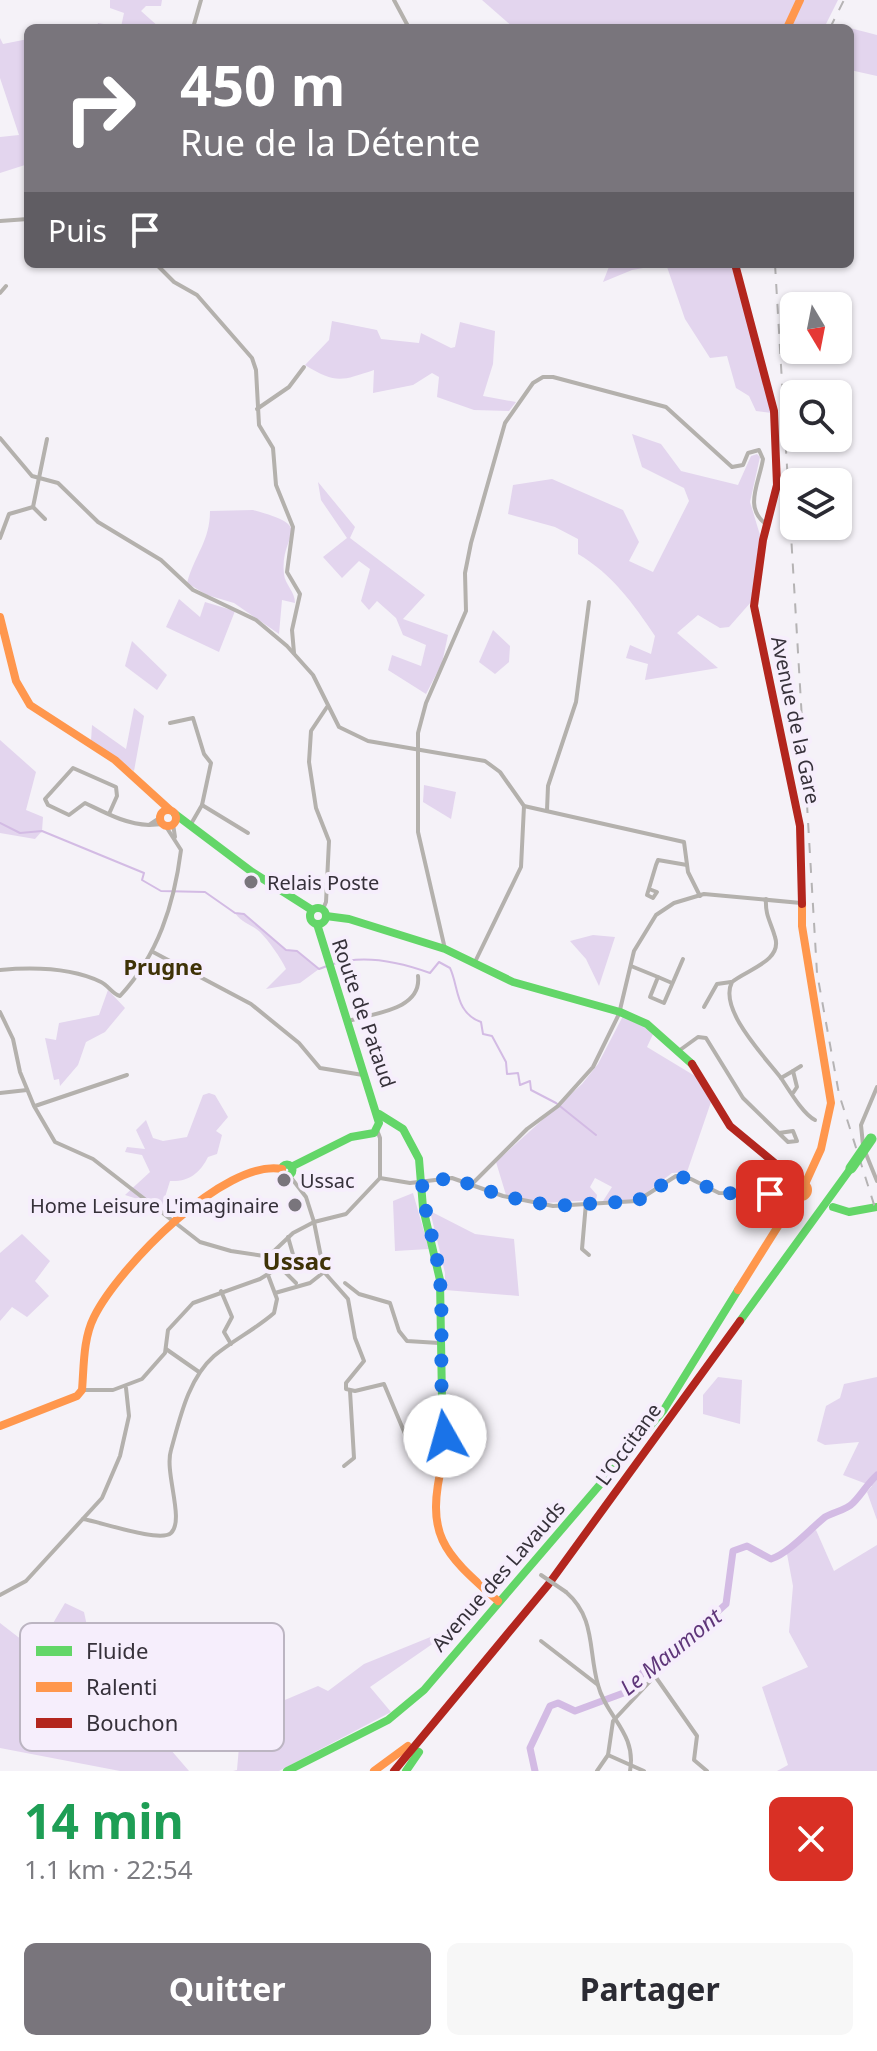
<!DOCTYPE html>
<html lang="fr">
<meta charset="utf-8">
<style>
:root{--surface:#fff;--page:#f7f7f7;--text:#2b2b33;--muted:#7c7c81;--accent:#79757c}
body{margin:0;font-family:"Noto Sans",sans-serif;background:var(--page);color:var(--text);height:100vh;display:flex;flex-direction:column;font-size:30px;white-space:nowrap}
*{box-sizing:border-box;margin:0}
p{font-size:26px;color:var(--muted)}
.icon{flex:none;width:44px;height:44px;fill:none;stroke:currentColor;stroke-width:2;stroke-linecap:round;stroke-linejoin:round}
.map{position:relative;height:1771px;overflow:hidden}
.drawer{display:flex;flex-direction:column;background:var(--surface);flex:1}
.drawer>*{flex:none}
.hud{position:absolute;left:24px;top:24px;width:830px;height:244px;border-radius:12px;box-shadow:0 2px 6px #0004;background:#79757c;color:#fff;overflow:hidden}
.needle{width:52px;rotate:170deg}
.controls{position:absolute;left:780px;top:292px;display:grid;gap:16px}
.controls a{display:grid;place-items:center;width:72px;height:72px;border-radius:12px;background:var(--surface);box-shadow:0 2px 6px #0004;font-size:40px}
.pin{position:absolute;display:grid;place-items:center;width:68px;height:68px;color:#fff;margin:-34px;border-radius:16px;box-shadow:0 4px 12px #0006}
.me{position:absolute;width:88px;margin:-44px;rotate:353deg;stroke-linejoin:round;filter:drop-shadow(0 0 6px #0008)}
.turn{display:flex;align-items:center;gap:28px;height:168px;padding:0 24px;font-size:36px}
.turn .icon{width:104px;height:104px;stroke-width:2.5}
.turn b{display:block;font-size:56px;line-height:68px}
.then{display:flex;align-items:center;height:76px;padding:0 24px;background:#0003;gap:16px;font-size:30px}
.round{display:grid;place-items:center;flex:none;width:84px;height:84px;border-radius:12px;background:var(--page)}
.headline{display:flex;align-items:center;justify-content:space-between;height:136px;padding:0 24px}
h1{font-size:48px;font-weight:700;line-height:60px;color:#1e9e55}
.action{display:flex;gap:16px;margin-top:auto;padding:16px 24px}
.action a{flex:1;height:92px;border-radius:12px;background:var(--accent);color:#fff;font-size:32px;font-weight:700;line-height:92px;text-align:center}
.action a+a{background:var(--page);color:var(--text)}
.map>svg:first-child{display:block}
</style>
<div class="map">
<svg width="877" height="1771" viewBox="0 0 877 1771">
<rect width="100%" height="100%" fill="#f5f2f8"/>
<g fill="#e3d5ee">
<polygon points="110,0 162,0 161,6 146,6 141,11 160,28 96,28 98,23 121,27 124,13 110,8"/>
<polygon points="482,0 838,0 824,28 514,28"/>
<polygon points="850,28 877,35 877,76 850,70"/>
<polygon points="0,38 3,44 28,39 28,164 0,173 0,137 19,135 0,78"/>
<polygon points="610,264 731,264 772,413 756,411 749,396 736,388 727,356 710,358 685,319 666,264 632,270 603,282"/>
<path d="M332,321L377,330L381,339L419,343L421,333L451,348L455,347L460,322L495,331L493,364L483,396L516,402L509,411L474,410L437,397L439,377L432,373L413,385L373,393L374,370C341,381 336,384 305,365L329,340Z"/>
<path d="M632,434L661,444L681,471L738,485L751,456L757,454L760,457L750,502L760,535L751,602L729,627L720,628L698,615L677,633L718,668L645,680L648,664L626,658L630,645L651,654L655,636C633,603 612,574 578,554V539L555,527L508,514L513,485L552,479L623,510L639,542L629,561L653,572L689,501L684,488L642,467Z"/>
<polygon points="318,482 355,527 350,538 425,595 403,619 448,635 442,663 426,694 388,670 392,655 421,666 426,645 403,635 396,618 377,601 369,610 361,601 370,569 359,561 342,578 323,557 347,538 321,500"/>
<path d="M253,510C319,528 279,532 284,574C285,585 295,591 295,603L282,600L279,634L234,603L207,595L187,583C195,554 210,541 210,511Z"/>
<polygon points="179,599 200,617 205,602 235,611 219,652 166,627"/>
<polygon points="493,630 510,646 509,662 495,674 479,662"/>
<polygon points="132,641 167,675 157,690 125,666"/>
<polygon points="134,708 144,716 134,771 91,741 92,725 126,749"/>
<polygon points="0,740 36,772 26,810 43,817 42,831 35,839 0,833"/>
<polygon points="424,785 456,792 451,819 423,802"/>
<path d="M235,913L244,914L286,950L297,951L319,969L300,983L266,989L286,969C281,958 268,940 260,932C251,924 243,924 235,913Z"/>
<polygon points="593,935 615,937 599,986 586,959 570,941"/>
<polygon points="108,990 125,1008 105,1032 86,1042 78,1065 60,1086 59,1079 54,1080 45,1038 56,1040 59,1023 99,1015"/>
<polygon points="623,1016 654,1032 647,1047 700,1079 711,1102 687,1172 672,1173 637,1200 603,1201 612,1187 595,1178 590,1187 597,1195 596,1200 544,1203 506,1195 496,1162 582,1084 598,1064"/>
<path d="M209,1093L215,1095L228,1117L216,1131L222,1135L217,1154L208,1157C200,1173 189,1182 170,1181L162,1207L125,1195L150,1172L142,1155L125,1152L127,1147L145,1149L136,1130L146,1120L153,1138L163,1141L187,1137L203,1095Z"/>
<polygon points="413,1193 429,1249 395,1251 393,1201"/>
<polygon points="430,1211 475,1234 514,1239 519,1296 445,1290 445,1273"/>
<polygon points="22,1234 50,1261 35,1281 49,1296 27,1317 12,1307 0,1321 0,1253"/>
<polygon points="718,1377 742,1380 740,1424 703,1414 703,1395"/>
<polygon points="877,1377 877,1520 867,1492 872,1486 843,1475 859,1442 825,1445 817,1441 826,1406 840,1398 844,1384"/>
<polygon points="816,1530 834,1571 877,1545 877,1771 777,1771 788,1765 762,1687 808,1667 789,1632 793,1586 787,1554 798,1541"/>
<polygon points="65,1603 84,1612 93,1654 81,1675 115,1703 108,1725 149,1752 164,1742 189,1771 120,1771 0,1748 0,1623 40,1654 49,1630"/>
<polygon points="460,1625 370,1687 391,1712 279,1771 233,1771 237,1770 241,1723 238,1704 209,1638 273,1705 318,1686 328,1691 364,1664"/>
</g>
<g fill="none" stroke-linecap="round" stroke-linejoin="round">
<g stroke="#d3bbe4" stroke-width="2">
<polyline points="0,823 20,833 42,831 144,873 142,880 161,891 205,892 235,913 244,914 286,950 297,951 319,969 327,966"/>
<path d="M333,964C364,954 400,962 430,973L439,962L450,968C459,987 455,1013 481,1022L483,1034L492,1036L506,1062L507,1074L518,1073L520,1085L530,1081L531,1090L556,1103L596,1135"/>
</g>
<path stroke="#d3bbe4" stroke-width="7" d="M535,1771L530,1748L550,1706L558,1703L575,1711L629,1691L652,1660L683,1643L726,1604L733,1551L747,1546L771,1559C789,1553 809,1530 825,1517C833,1512 847,1510 853,1503C862,1494 867,1484 877,1475"/>
<g stroke="#b4b1ad" stroke-width="4">
<polyline points="394,0 409,28"/>
<polyline points="193,28 201,0"/>
<polyline points="0,221 28,219"/>
<polyline points="156,264 174,282 197,295 252,358 256,370 259,425 273,448 276,485 293,527 287,572 300,594 292,630 294,653"/>
<polyline points="0,293 6,286"/>
<polyline points="257,409 289,387 304,367"/>
<polyline points="0,438 32,476 58,483 98,522 161,560 193,590 256,620 287,646 313,675 339,727 368,741 485,761 500,772 524,806 684,842 688,872 700,896"/>
<polyline points="33,507 45,519"/>
<polyline points="0,538 9,514 33,507 47,439"/>
<polyline points="170,723 193,718 204,754 211,763 202,805 191,824"/>
<polyline points="202,805 248,833"/>
<polyline points="547,810 548,786 576,702 589,602"/>
<path d="M109,814L117,796L116,787L73,768L45,799L48,805L69,815L85,803C106,813 125,824 149,825"/>
<polyline points="161,817 149,825 164,824"/>
<polyline points="173,824 175,837"/>
<polyline points="649,889 657,892 653,898 647,895 656,865 658,860 687,865"/>
<path d="M766,899C765,916 771,922 775,937C783,961 746,970 732,982C718,1009 764,1056 781,1078"/>
<polyline points="323,909 326,902 329,841 316,808 309,762 311,731 327,707"/>
<path d="M445,949L418,832V733L426,703L466,611L465,573L471,543L505,423L533,383L543,377H553L666,407L732,467L743,465L748,453L759,450L763,459C759,484 743,508 767,525"/>
<polyline points="153,952 251,1004 299,1043 320,1068 363,1075"/>
<polyline points="474,964 521,867 524,806"/>
<polyline points="631,966 658,977 650,997 664,1003 683,959"/>
<path d="M0,970C33,967 70,967 101,982C109,986 112,994 120,996C158,955 174,905 181,850L165,825"/>
<polyline points="658,977 672,983"/>
<polyline points="704,1007 717,984 731,982"/>
<polyline points="0,1012 13,1039 20,1072 34,1106 55,1142 93,1159 200,1242 231,1251 264,1256 272,1253"/>
<path d="M348,1021C374,1013 422,1010 418,976"/>
<polyline points="680,1050 698,1037 706,1038 743,1098 788,1142 797,1141 793,1131 779,1133"/>
<polyline points="793,1071 801,1066"/>
<polyline points="0,1093 27,1090"/>
<path d="M793,1093L797,1087L793,1071L781,1078C789,1090 803,1114 815,1120"/>
<polyline points="35,1106 127,1075"/>
<polyline points="377,1130 380,1138 380,1178"/>
<polyline points="863,1145 861,1125 877,1087"/>
<polyline points="866,1154 877,1181"/>
<polyline points="289,1175 306,1197 314,1222 346,1214 380,1178 410,1183 452,1178 503,1196 553,1206 637,1201 676,1176 691,1179 719,1193 770,1194 786,1177"/>
<polyline points="473,1183 527,1129 558,1106 593,1067 619,1014 634,951 656,915 674,903 704,894 801,903"/>
<polyline points="586,1203 582,1249 589,1255"/>
<polyline points="288,1237 296,1265"/>
<polyline points="273,1252 293,1233 314,1222 324,1272 348,1299 355,1338 364,1361 346,1383 346,1389 355,1391 384,1384 416,1460 422,1464 443,1461"/>
<polyline points="272,1253 276,1269"/>
<polyline points="281,1268 296,1283"/>
<polyline points="345,1283 359,1294 390,1303 399,1331 407,1341 439,1343"/>
<polyline points="221,1291 232,1317 224,1332 231,1344"/>
<polyline points="275,1293 310,1283 324,1272"/>
<polyline points="166,1349 199,1372"/>
<polyline points="82,1390 113,1390 142,1379 165,1353 168,1330 193,1303 260,1279 276,1269 323,1262"/>
<polyline points="344,1466 354,1458 350,1391"/>
<path d="M83,1519C101,1522 160,1543 171,1533C185,1520 164,1472 171,1450C180,1418 188,1379 214,1356C233,1340 256,1329 274,1313L277,1299L268,1275"/>
<path d="M566,1592C596,1618 588,1650 598,1685C606,1717 637,1733 630,1771"/>
<polyline points="0,1595 26,1581 102,1498 120,1456 129,1416 126,1388"/>
<polyline points="541,1641 598,1685"/>
<polyline points="608,1755 644,1771"/>
<polyline points="597,1771 608,1755 613,1721 655,1676 697,1736 694,1760 707,1771"/>
</g>
<g stroke="#63d668" stroke-width="8">
<polyline points="175,814 252,872 312,910"/>
<circle cx="318" cy="916" r="8"/>
<polyline points="326,916 349,919 445,949 513,982 620,1012 647,1024 692,1064"/>
<polyline points="379,1114 403,1129 419,1159 423,1208 440,1280 443,1460"/>
<circle cx="287" cy="1170" r="5.5"/>
<polyline points="291,1167 351,1137 374,1133 379,1123 317,924"/>
<polyline points="833,1207 849,1212 877,1207"/>
<polyline points="740,1321 851,1168"/>
<polyline points="287,1771 388,1720 424,1690 663,1411 738,1290"/>
<polyline points="406,1771 419,1752"/>
</g>
<g stroke="#ff974d" stroke-width="8">
<polyline points="787,28 800,0"/>
<polyline points="0,617 16,681 30,705 115,760 170,810"/>
<circle cx="168" cy="818" r="8"/>
<polyline points="802,904 802,926 831,1103 821,1149 805,1184"/>
<circle cx="801" cy="1190" r="7"/>
<polyline points="738,1290 797,1196"/>
<path d="M0,1426L77,1396L82,1390C84,1366 83,1339 94,1317C118,1268 225,1158 282,1169"/>
<path d="M443,1460C424,1537 444,1553 498,1601"/>
<polyline points="374,1771 408,1746"/>
</g>
<g stroke="#b3261e" stroke-width="8">
<polyline points="735,264 774,411 777,485 763,540 754,606 800,826 802,904"/>
<polyline points="692,1064 730,1126 782,1169 795,1186"/>
<polyline points="394,1771 548,1585 740,1321"/>
</g>
<g stroke="#b5b3b4" stroke-width="2" stroke-dasharray="10 10" stroke-linecap="butt">
<polyline points="830,28 844,0"/>
<polyline points="775,264 817,973 839,1094 877,1214"/>
</g>
<polyline stroke="#b4b1ad" stroke-width="4" points="541,1575 566,1592"/>
<polyline stroke="#63d668" stroke-width="11" points="851,1168 871,1139"/>
</g>
<g fill="none" stroke-linecap="round" stroke-linejoin="round">
<path stroke="#1a73e8" stroke-width="14" stroke-dasharray="0 25.2" d="M445,1436C438,1384 444,1332 440,1280C437,1247 424,1216 422,1182L452,1178L503,1196L553,1206L637,1201L676,1176L691,1179L719,1193L770,1194"/>
</g>
<g fill="#79757c" stroke="#f6eefc" stroke-width="3">
<circle cx="251" cy="882" r="8"/>
<circle cx="284" cy="1180" r="8"/>
<circle cx="295" cy="1205" r="8"/>
</g>
<g text-anchor="middle" dominant-baseline="central" stroke-width="8" stroke-linejoin="round" paint-order="stroke">
<g font-size="20" fill="#36313a" stroke="#f6eefc">
<text transform="translate(796 720) rotate(78)">Avenue de la Gare</text>
<text transform="translate(364 1013) rotate(71)">Route de Pataud</text>
<text transform="translate(628 1444) rotate(-54)">L'Occitane</text>
<text transform="translate(498 1576) rotate(-49)">Avenue des Lavauds</text>
</g>
<g font-size="20" fill="#36313a" stroke="#f6eefc" text-anchor="start">
<text x="267" y="882">Relais Poste</text>
<text x="300" y="1180">Ussac</text>
<text x="279" y="1205" text-anchor="end">Home Leisure L'imaginaire</text>
</g>
<g font-size="22" font-weight="bold" fill="#3f3207" stroke="#f6eefc">
<text x="163" y="966">Prugne</text>
</g>
<g font-size="22" font-style="italic" fill="#5f367a" stroke="#f6eefc">
<text transform="translate(670 1651) rotate(-39)">Le Maumont</text>
</g>
<g font-size="24" font-weight="bold" fill="#3f3207" stroke="#f6eefc">
<text x="297" y="1260">Ussac</text>
</g>
</g>
<rect x="20" y="1623" width="264" height="128" rx="12" fill="#f6eefc" stroke="#bcb5c2" stroke-width="2"/>
<rect x="36" y="1646" width="36" height="10" fill="#63d668"/>
<rect x="36" y="1682" width="36" height="10" fill="#ff974d"/>
<rect x="36" y="1718" width="36" height="10" fill="#b3261e"/>
<g font-size="22" fill="#36313a">
<text x="86" y="1659">Fluide</text>
<text x="86" y="1695">Ralenti</text>
<text x="86" y="1731">Bouchon</text>
</g>
</svg>
<div class="controls">
<a><svg class="needle" viewBox="-14 -14 28 28"><path d="M0-13l5 13h-10z" fill="#e53935"/><path d="M0 13l5-13h-10z" fill="#7c7c81"/></svg></a>
<a><svg class="icon" aria-label="search" viewBox="0 0 24 24"><circle cx="10" cy="10" r="6"/><path d="M15 15l6 6"/></svg></a>
<a><svg class="icon" aria-label="layers" viewBox="0 0 24 24"><path d="M12 4l9 5-9 5-9-5zM3 14l9 5 9-5"/></svg></a>
</div>
<div class="pin" style="left:770px;top:1194px;background:#d93025"><svg class="icon" aria-label="arrive" viewBox="0 0 24 24"><path d="M6 21V4h12l-3 4 3 4H6"/></svg></div>
<svg class="me" style="left:445px;top:1436px" viewBox="-20 -20 40 40"><circle r="19" fill="#fff"/><path d="M0-13L10 11 0 6-10 11z" fill="#1a73e8"/></svg>
<div class="hud">
<div class="turn"><svg class="icon" aria-label="right" viewBox="0 0 24 24"><path d="M7 20v-9h11M14 6l5 5-5 5"/></svg><div><b>450 m</b>Rue de la Détente</div></div>
<div class="then">Puis<svg class="icon" aria-label="arrive" viewBox="0 0 24 24"><path d="M6 21V4h12l-3 4 3 4H6"/></svg></div>
</div>
</div>
<section class="drawer">
<div class="headline"><div><h1>14 min</h1><p>1.1 km · 22:54</p></div><a class="round" style="background:#d93025;color:#fff"><svg class="icon" aria-label="close" viewBox="0 0 24 24"><path d="M6 6l12 12M18 6L6 18"/></svg></a></div>
<div class="action"><a>Quitter</a><a>Partager</a></div>
</section>
